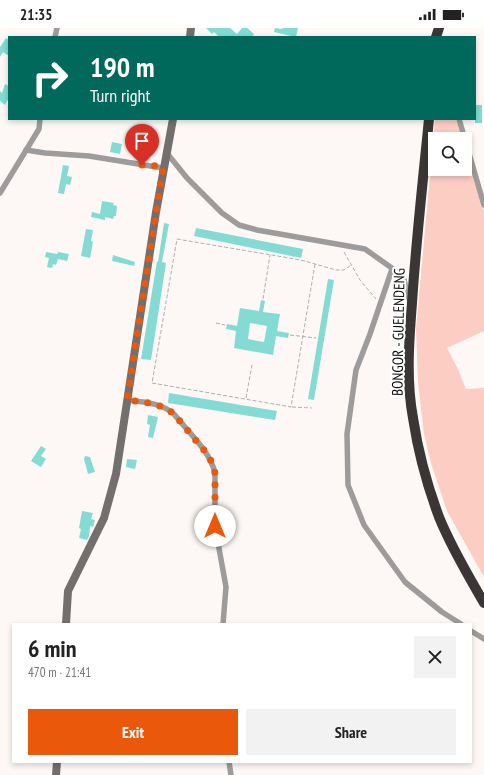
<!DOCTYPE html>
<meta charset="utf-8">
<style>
:root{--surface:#fff;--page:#f2f2f2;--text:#222;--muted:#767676;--accent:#ea580c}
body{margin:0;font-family:"PT Sans Narrow",sans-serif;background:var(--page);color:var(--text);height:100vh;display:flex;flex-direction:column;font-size:15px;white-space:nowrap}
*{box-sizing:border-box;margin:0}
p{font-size:13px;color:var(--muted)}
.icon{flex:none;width:22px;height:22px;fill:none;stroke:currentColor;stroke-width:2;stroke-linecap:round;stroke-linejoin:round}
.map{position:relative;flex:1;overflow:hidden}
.sheet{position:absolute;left:12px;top:595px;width:460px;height:140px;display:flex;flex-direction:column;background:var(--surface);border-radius:0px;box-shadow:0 2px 6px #0003}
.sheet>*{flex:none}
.top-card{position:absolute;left:8px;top:8px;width:468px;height:84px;border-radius:0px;box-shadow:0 2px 6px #0003;background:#00695c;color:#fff;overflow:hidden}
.buttons{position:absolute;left:428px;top:104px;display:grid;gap:8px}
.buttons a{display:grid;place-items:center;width:44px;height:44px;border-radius:0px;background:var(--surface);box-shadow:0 2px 6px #0003;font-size:20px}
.pin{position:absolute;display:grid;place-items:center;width:34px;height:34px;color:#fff;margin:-41px -17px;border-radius:50% 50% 50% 0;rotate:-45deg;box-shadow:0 0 4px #0007}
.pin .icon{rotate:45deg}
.me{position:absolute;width:44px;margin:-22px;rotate:0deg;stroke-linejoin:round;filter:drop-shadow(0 0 3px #0008)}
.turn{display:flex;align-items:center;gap:14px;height:84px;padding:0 16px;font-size:18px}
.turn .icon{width:52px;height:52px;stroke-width:2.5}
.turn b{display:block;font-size:28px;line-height:34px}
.round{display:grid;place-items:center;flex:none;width:42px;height:42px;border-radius:0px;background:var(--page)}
.head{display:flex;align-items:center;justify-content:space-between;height:68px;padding:0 16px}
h1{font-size:24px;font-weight:800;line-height:30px}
.primary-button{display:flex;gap:8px;margin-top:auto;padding:8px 16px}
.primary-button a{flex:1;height:46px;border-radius:0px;background:var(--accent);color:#fff;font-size:16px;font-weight:800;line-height:46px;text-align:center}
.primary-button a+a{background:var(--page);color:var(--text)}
.status{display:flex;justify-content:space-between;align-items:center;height:28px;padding:0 20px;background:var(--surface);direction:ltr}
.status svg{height:11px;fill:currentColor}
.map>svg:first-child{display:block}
</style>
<div class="status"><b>21:35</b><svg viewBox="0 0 49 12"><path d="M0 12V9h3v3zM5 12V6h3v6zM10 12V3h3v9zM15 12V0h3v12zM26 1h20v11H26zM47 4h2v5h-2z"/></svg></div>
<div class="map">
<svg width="484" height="747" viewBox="0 0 484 747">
<rect width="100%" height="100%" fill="#fdf8f6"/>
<polygon fill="#fccdc3" points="435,91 456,91 462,111 435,111 435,141 465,141 465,122 484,184 484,303 447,320 457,339 466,361 484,360 484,549 447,483 431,435 424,406 418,355 416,301"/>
<g fill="#83dbd3" fill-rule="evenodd">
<polygon points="206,0 230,0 237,6 242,0 247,0 254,6 252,9 219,9 214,4 212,6"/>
<polygon points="275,0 282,1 283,0 298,0 296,9 274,4"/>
<polygon points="6,10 9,12 9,28 3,24 0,29 0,19"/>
<polygon points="5,56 9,58 9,70 5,77 0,73 0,63 2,65"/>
<rect x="475" y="77" width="7" height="18"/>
<polygon points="133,100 149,103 147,113 131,109"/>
<polygon points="112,114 122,116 120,126 110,124"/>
<polygon points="63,137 69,138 67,148 72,149 70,157 66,156 64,166 58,165"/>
<polygon points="102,173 114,175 113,177 117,178 116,188 114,188 113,191 105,189 105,192 91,189 92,184 100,186"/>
<polygon points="164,195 169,196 162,234 166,235 151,332 141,331 157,233 158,234"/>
<polygon points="196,200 303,221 301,230 194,208"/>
<polygon points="86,201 93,202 91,213 93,214 90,230 81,228"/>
<polygon points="46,224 57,226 58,224 69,226 67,233 58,231 56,237 53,236 52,240 47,239 49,230 45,229"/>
<polygon points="113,227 135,234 134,238 112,233"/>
<polygon points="328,251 334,252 314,372 308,371"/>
<path d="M261,272L265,273L263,284L280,286L277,303L289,305L288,310L276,308L273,327L234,320L236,303L226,301L227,296L237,298L240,280L259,283ZM250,295L267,298L264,314L248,311Z"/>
<polygon points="169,365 277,383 275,392 168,375"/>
<polygon points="148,387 158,389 153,410 148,409 150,397 147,396"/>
<polygon points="41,418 46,421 41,428 46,431 41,439 31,433"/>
<polygon points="85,428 90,429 95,444 88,446 84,431"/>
<polygon points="127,431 137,432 135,441 126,439"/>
<polygon points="82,483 93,485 91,491 95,492 93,499 90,498 89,508 87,512 79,510 81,501 79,500"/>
</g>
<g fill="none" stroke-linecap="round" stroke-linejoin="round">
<g stroke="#b2aeac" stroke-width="1" stroke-dasharray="4 2" stroke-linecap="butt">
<polyline points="344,224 360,252 376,271"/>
<polyline points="315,236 291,379 152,355 177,211 301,232 336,242 344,242 351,237"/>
<polyline points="263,271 270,227"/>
<polyline points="216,295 225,297"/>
<polyline points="290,307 316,310"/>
<polyline points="246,370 252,337"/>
<polyline points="292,379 312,380"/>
</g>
<g stroke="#9d9b9b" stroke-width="5.5">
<polyline points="55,9 57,0"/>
<polyline points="459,91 484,177"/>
<polyline points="26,122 45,125 89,128 163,140"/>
<polyline points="166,124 187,150 222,185 239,197 257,202 365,221 403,248 409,271"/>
<polyline points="0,165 39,101 40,91"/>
<polyline points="392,241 370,306 356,342 347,406 348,457 364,497 405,554 442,584 461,596"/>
<path d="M127,372C144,374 161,375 174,386C188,404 210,423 215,445V498L226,559L223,596"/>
<polyline points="471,603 484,611"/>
<polyline points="229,734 231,747"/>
</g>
<g stroke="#726f6e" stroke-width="8">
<polyline points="190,9 191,0"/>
<polyline points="66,596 68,563 104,490 116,446 156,184 173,91"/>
<polyline points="56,747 57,734"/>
</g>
<g stroke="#3a3636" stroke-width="10">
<polyline points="436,9 439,0"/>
<path d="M429,91C423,152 416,213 412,275C409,313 406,352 413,390C418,423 427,457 439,489C451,519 468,547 484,575"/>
</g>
</g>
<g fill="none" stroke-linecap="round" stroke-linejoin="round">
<path stroke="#ea580c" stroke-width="7" stroke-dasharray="0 12.6" d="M142,137L160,138L163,140L127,372C144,374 161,375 174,386L208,427L213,437L215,445V498"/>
</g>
<g text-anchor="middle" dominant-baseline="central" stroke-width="4" stroke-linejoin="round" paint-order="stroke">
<g font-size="15" fill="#0d0c0b" stroke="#fff">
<text transform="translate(398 304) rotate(-89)">BONGOR - GUELENDENG</text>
</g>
</g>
</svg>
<div class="buttons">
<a><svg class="icon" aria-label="search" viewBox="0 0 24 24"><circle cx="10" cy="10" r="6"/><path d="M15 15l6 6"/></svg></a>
</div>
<div class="pin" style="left:142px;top:137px;background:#d93025"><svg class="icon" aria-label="arrive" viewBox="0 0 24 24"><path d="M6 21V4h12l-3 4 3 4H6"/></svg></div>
<svg class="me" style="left:215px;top:498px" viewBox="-20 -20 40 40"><circle r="19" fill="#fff"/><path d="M0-13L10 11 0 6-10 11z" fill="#ea580c"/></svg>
<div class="top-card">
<div class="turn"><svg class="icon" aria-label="right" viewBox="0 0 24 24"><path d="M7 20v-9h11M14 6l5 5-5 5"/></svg><div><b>190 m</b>Turn right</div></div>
</div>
<section class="sheet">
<div class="head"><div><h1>6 min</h1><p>470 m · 21:41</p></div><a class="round"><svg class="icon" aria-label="close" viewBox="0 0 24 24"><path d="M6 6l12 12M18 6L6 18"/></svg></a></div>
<div class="primary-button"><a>Exit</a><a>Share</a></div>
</section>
</div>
